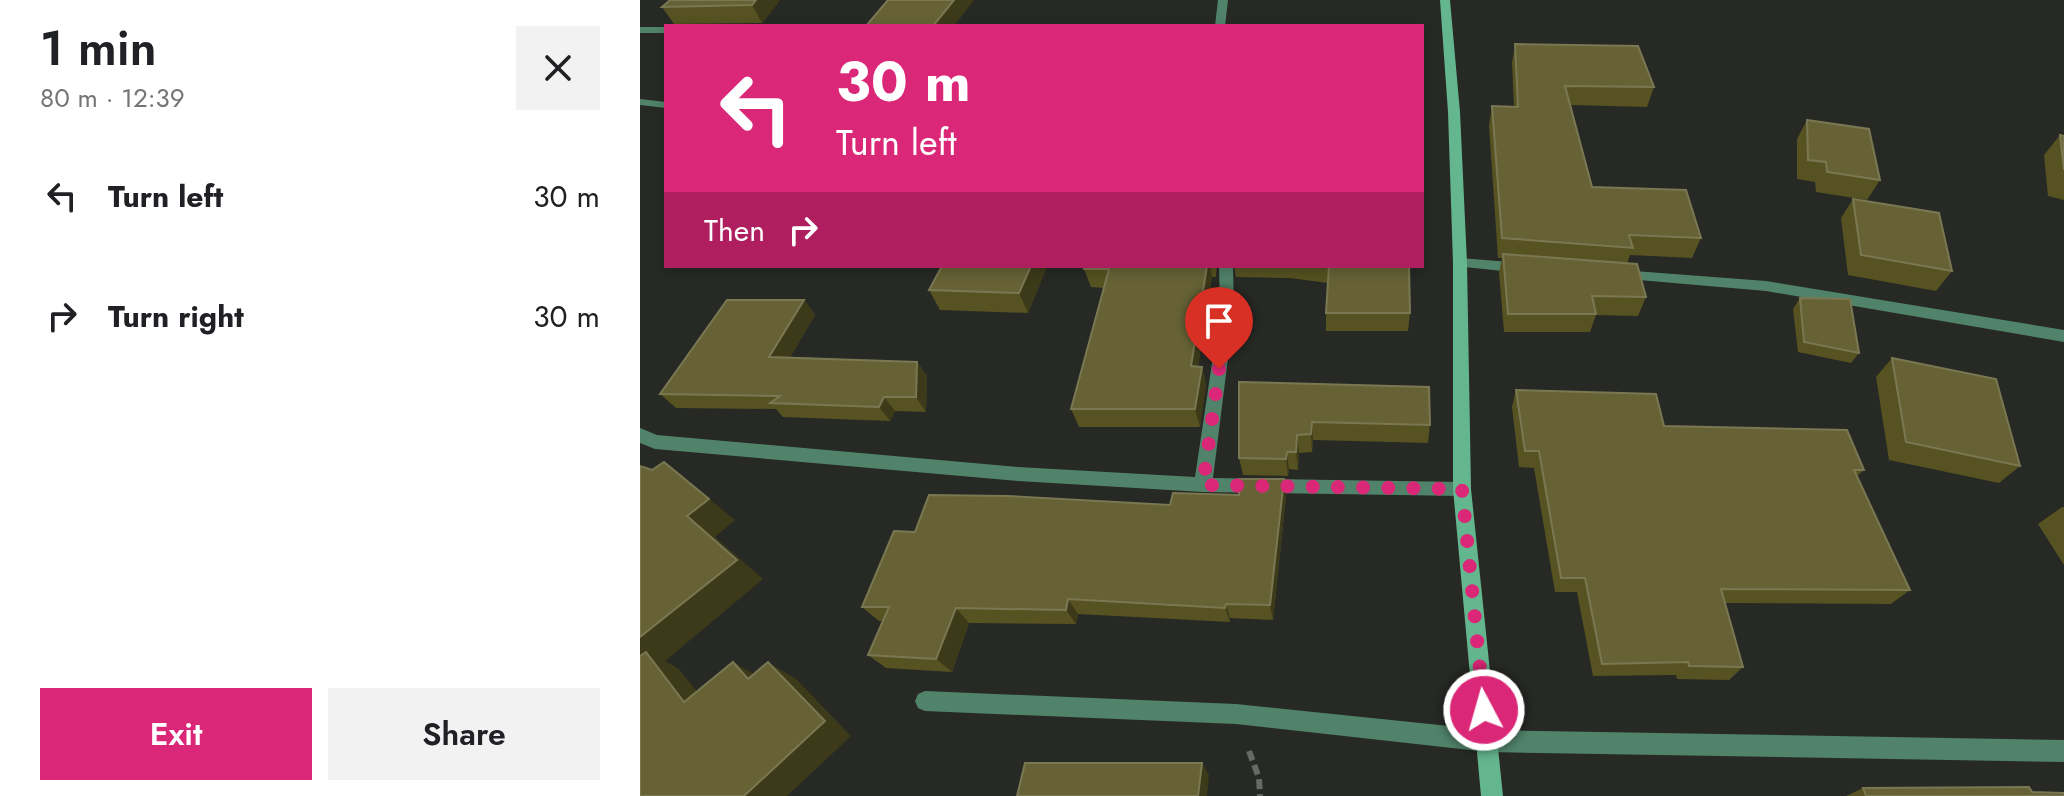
<!DOCTYPE html>
<meta charset="utf-8">
<style>
:root{--surface:#fff;--page:#f2f2f2;--text:#202124;--muted:#757577;--accent:#db2777}
body{margin:0;font-family:Jost,sans-serif;background:var(--page);color:var(--text);height:100vh;display:flex;flex-direction:column;font-size:30px;white-space:nowrap}
*{box-sizing:border-box;margin:0}
p{font-size:26px;color:var(--muted)}
.icon{flex:none;width:44px;height:44px;fill:none;stroke:currentColor;stroke-width:2;stroke-linecap:round;stroke-linejoin:round}
.map{position:relative;flex:1;overflow:hidden}
.drawer{display:flex;flex-direction:column;background:var(--surface);width:640px}
.drawer>*{flex:none}
.top-card{position:absolute;left:24px;top:24px;width:760px;height:244px;border-radius:0px;box-shadow:0 4px 12px #0003;background:#db2777;color:#fff;overflow:hidden}
.pin{position:absolute;display:grid;place-items:center;width:68px;height:68px;color:#fff;margin:-82px -34px;border-radius:50% 50% 50% 0;rotate:-45deg;box-shadow:0 0 8px #0007}
.pin .icon{rotate:45deg}
.me{position:absolute;width:88px;margin:-44px;rotate:354deg;stroke-linejoin:round;filter:drop-shadow(0 0 6px #0008)}
.turn{display:flex;align-items:center;gap:28px;height:168px;padding:0 40px;font-size:36px}
.turn .icon{width:104px;height:104px;stroke-width:2.5}
.turn b{display:block;font-size:56px;line-height:68px}
.then{display:flex;align-items:center;height:76px;padding:0 40px;background:#0003;gap:16px;font-size:30px}
.round{display:grid;place-items:center;flex:none;width:84px;height:84px;border-radius:0px;background:var(--page)}
.headline{display:flex;align-items:center;justify-content:space-between;height:136px;padding:0 40px}
h1{font-size:48px;font-weight:600;line-height:60px}
.action{display:flex;gap:16px;margin-top:auto;padding:16px 40px}
.action a{flex:1;height:92px;border-radius:0px;background:var(--accent);color:#fff;font-size:32px;font-weight:600;line-height:92px;text-align:center}
.action a+a{background:var(--page);color:var(--text)}
ul{padding:0;list-style:none}
li{display:flex;align-items:center;gap:24px;height:120px;padding:0 40px}
li div{flex:1}
li b{display:block;font-size:30px}
li em{font-style:normal}
main{display:flex;flex:1;min-height:0}
.map>svg:first-child{display:block}
</style>
<main>
<section class="drawer">
<div class="headline"><div><h1>1 min</h1><p>80 m · 12:39</p></div><a class="round"><svg class="icon" aria-label="close" viewBox="0 0 24 24"><path d="M6 6l12 12M18 6L6 18"/></svg></a></div>
<ul>
<li><svg class="icon" aria-label="left" viewBox="0 0 24 24"><path d="M17 20v-9H6M10 6l-5 5 5 5"/></svg><div><b>Turn left</b></div><em>30 m</em></li>
<li><svg class="icon" aria-label="right" viewBox="0 0 24 24"><path d="M7 20v-9h11M14 6l5 5-5 5"/></svg><div><b>Turn right</b></div><em>30 m</em></li>
</ul>
<div class="action"><a>Exit</a><a>Share</a></div>
</section>
<div class="map">
<svg width="1424" height="796" viewBox="0 0 1424 796">
<rect width="100%" height="100%" fill="#272925"/>
<g fill="none" stroke-linecap="round" stroke-linejoin="round">
<polyline stroke="#676965" stroke-width="6" stroke-dasharray="10 5" stroke-linecap="butt" points="609,751 619,778 620,796"/>
<polygon fill="#51836a" fill-rule="evenodd" points="285,691 596,704 848,730 856,733 859,741 856,749 848,752 596,724 285,711 278,708 275,701 278,694"/>
<g fill="#51836a" fill-rule="evenodd">
<polygon points="578,0 588,0 585,26 575,26"/>
<rect x="0" y="27" width="26" height="6"/>
<polygon points="0,99 26,102 26,108 0,105"/>
<polygon points="820,258 882,263 889,268 882,273 815,266 813,263 815,260"/>
<polygon points="579,266 593,266 594,310 573,478 822,482 828,484 831,489 828,494 822,496 563,492 378,481 15,449 0,443 0,428 17,435 378,467 555,477 580,310"/>
<polygon points="981,270 1126,281 1424,330 1424,342 1126,291 976,278 974,275 976,272"/>
<polygon points="848,730 1424,740 1424,762 848,752 840,749 837,741 840,733"/>
</g>
<polygon fill="#64b68f" fill-rule="evenodd" points="800,0 810,0 820,112 827,263 831,489 863,796 841,796 813,489 813,263 808,112"/>
</g>
<g fill="#565221">
<polygon points="30,0 140,0 122,23 34,24 22,7"/>
<polygon points="875,44 1014,87 1007,107 931,105 952,187 1061,238 1052,258 990,255 987,264 1006,297 998,316 956,315 950,332 864,332 859,273 862,258 858,258 849,126 852,106 874,107 872,63"/>
<polygon points="1167,120 1240,180 1227,200 1176,192 1175,182 1157,179 1157,139"/>
<polygon points="1420,135 1424,136 1424,200 1408,196 1404,155"/>
<polygon points="1213,199 1312,271 1296,291 1208,275 1201,218"/>
<polygon points="407,266 388,313 300,310 289,290"/>
<polygon points="445,266 577,266 576,277 572,277 558,366 562,367 566,384 560,427 439,427 431,409 464,288 451,287 444,269"/>
<polygon points="594,266 769,266 770,313 768,331 686,331 686,313 688,283 650,278 596,277"/>
<polygon points="1160,298 1219,353 1211,363 1158,352 1153,309"/>
<polygon points="164,300 175,315 150,357 277,362 287,376 286,412 255,411 250,421 143,417 136,409 36,408 20,394"/>
<polygon points="1252,358 1380,466 1359,483 1249,460 1236,377"/>
<polygon points="599,382 790,425 788,443 673,440 672,452 659,453 658,470 649,469 648,476 603,475 599,458"/>
<polygon points="876,390 1024,426 1224,470 1217,476 1270,590 1251,604 1085,603 1103,667 1089,680 1037,679 1036,675 953,676 937,592 915,592 894,468 879,467 872,407"/>
<polygon points="646,496 633,620 590,618 590,622 438,614 436,624 329,623 312,672 246,668 228,655 243,621 239,621 222,607 275,532 530,505"/>
<polygon points="1422,507 1424,507 1424,565 1398,524"/>
<polygon points="1223,788 1392,792 1424,796 1206,796"/>
</g>
<g fill="#3d3a1a">
<polygon points="116,0 140,0 122,23 112,5"/>
<polygon points="314,0 334,0 314,26 293,26"/>
<polygon points="391,266 407,266 388,313 379,293"/>
<polygon points="567,266 570,266 572,277 555,384 551,366"/>
<polygon points="164,300 175,315 142,371 129,357"/>
<polygon points="277,362 287,376 286,412 276,397"/>
<polygon points="562,367 566,384 560,427 555,409"/>
<polygon points="244,397 255,411 250,421 239,407"/>
<polygon points="672,422 673,440 672,452 671,434"/>
<polygon points="657,435 659,453 658,470 656,452"/>
<polygon points="647,452 649,469 648,476 646,459"/>
<polygon points="24,462 95,520 75,537 123,579 25,661 39,669 77,717 44,702 0,675 0,637 47,516"/>
<polygon points="644,479 646,496 633,620 630,605"/>
<polygon points="428,599 438,614 436,624 426,610"/>
<polygon points="586,604 590,618 590,622 585,608"/>
<polygon points="316,608 329,623 312,672 296,659"/>
<polygon points="93,662 122,679 108,679"/>
<polygon points="128,662 156,679 211,736 147,796 104,796"/>
<polygon points="562,763 569,775 567,796 558,796"/>
</g>
<g fill="#666236" stroke="#7a7852" stroke-width="2">
<polygon points="30,0 116,0 112,5 22,7"/>
<polygon points="248,0 314,0 293,26 226,26"/>
<polygon points="875,44 998,46 1014,87 925,86 952,187 1046,190 1061,238 989,235 993,248 862,238 852,106 878,107"/>
<polygon points="1167,120 1229,129 1240,180 1187,172 1186,162 1168,160"/>
<polygon points="1420,135 1424,136 1424,170"/>
<polygon points="1213,199 1299,213 1312,271 1221,255"/>
<polygon points="863,254 997,264 1006,297 952,296 956,314 868,314"/>
<polygon points="302,266 391,266 379,293 289,290"/>
<polygon points="445,266 567,266 551,366 562,367 555,409 431,409 469,269 444,269"/>
<polygon points="689,266 769,266 770,313 686,313"/>
<polygon points="1160,298 1210,299 1219,353 1164,342"/>
<polygon points="87,300 164,300 129,357 277,362 276,397 244,397 239,407 130,403 140,396 20,394"/>
<polygon points="1252,358 1356,379 1380,466 1266,442"/>
<polygon points="599,382 789,387 790,425 672,422 671,434 657,435 656,452 647,452 646,459 599,458"/>
<polygon points="876,390 1016,394 1024,426 1207,430 1224,470 1214,470 1270,590 1081,589 1103,667 1049,666 1048,662 962,664 945,578 921,578 899,451 885,451"/>
<polygon points="24,462 69,499 47,516 97,560 0,637 0,466 12,470"/>
<polygon points="599,479 644,479 630,605 586,604 585,608 428,599 426,610 316,608 296,659 228,655 249,607 222,607 254,531 275,532 289,495 367,496 530,505 533,493 599,495"/>
<polygon points="6,652 44,702 93,662 108,679 128,662 185,721 104,796 0,796 0,656"/>
<polygon points="385,763 562,763 558,796 377,796"/>
<polygon points="1389,787 1392,792 1424,793 1424,796 1226,796 1223,788"/>
</g>
<g fill="none" stroke-linecap="round" stroke-linejoin="round">
<polyline stroke="#db2777" stroke-width="14" stroke-dasharray="0 25.2" points="579,369 563,485 822,489 844,710"/>
</g>
</svg>
<div class="pin" style="left:579px;top:369px;background:#d93025"><svg class="icon" aria-label="arrive" viewBox="0 0 24 24"><path d="M6 21V4h12l-3 4 3 4H6"/></svg></div>
<svg class="me" style="left:844px;top:710px" viewBox="-20 -20 40 40"><circle r="17" fill="#db2777" stroke="#fff" stroke-width="3"/><path d="M0-11L8 9 0 5-8 9z" fill="#fff"/></svg>
<div class="top-card">
<div class="turn"><svg class="icon" aria-label="left" viewBox="0 0 24 24"><path d="M17 20v-9H6M10 6l-5 5 5 5"/></svg><div><b>30 m</b>Turn left</div></div>
<div class="then">Then<svg class="icon" aria-label="right" viewBox="0 0 24 24"><path d="M7 20v-9h11M14 6l5 5-5 5"/></svg></div>
</div>
</div>
</main>
